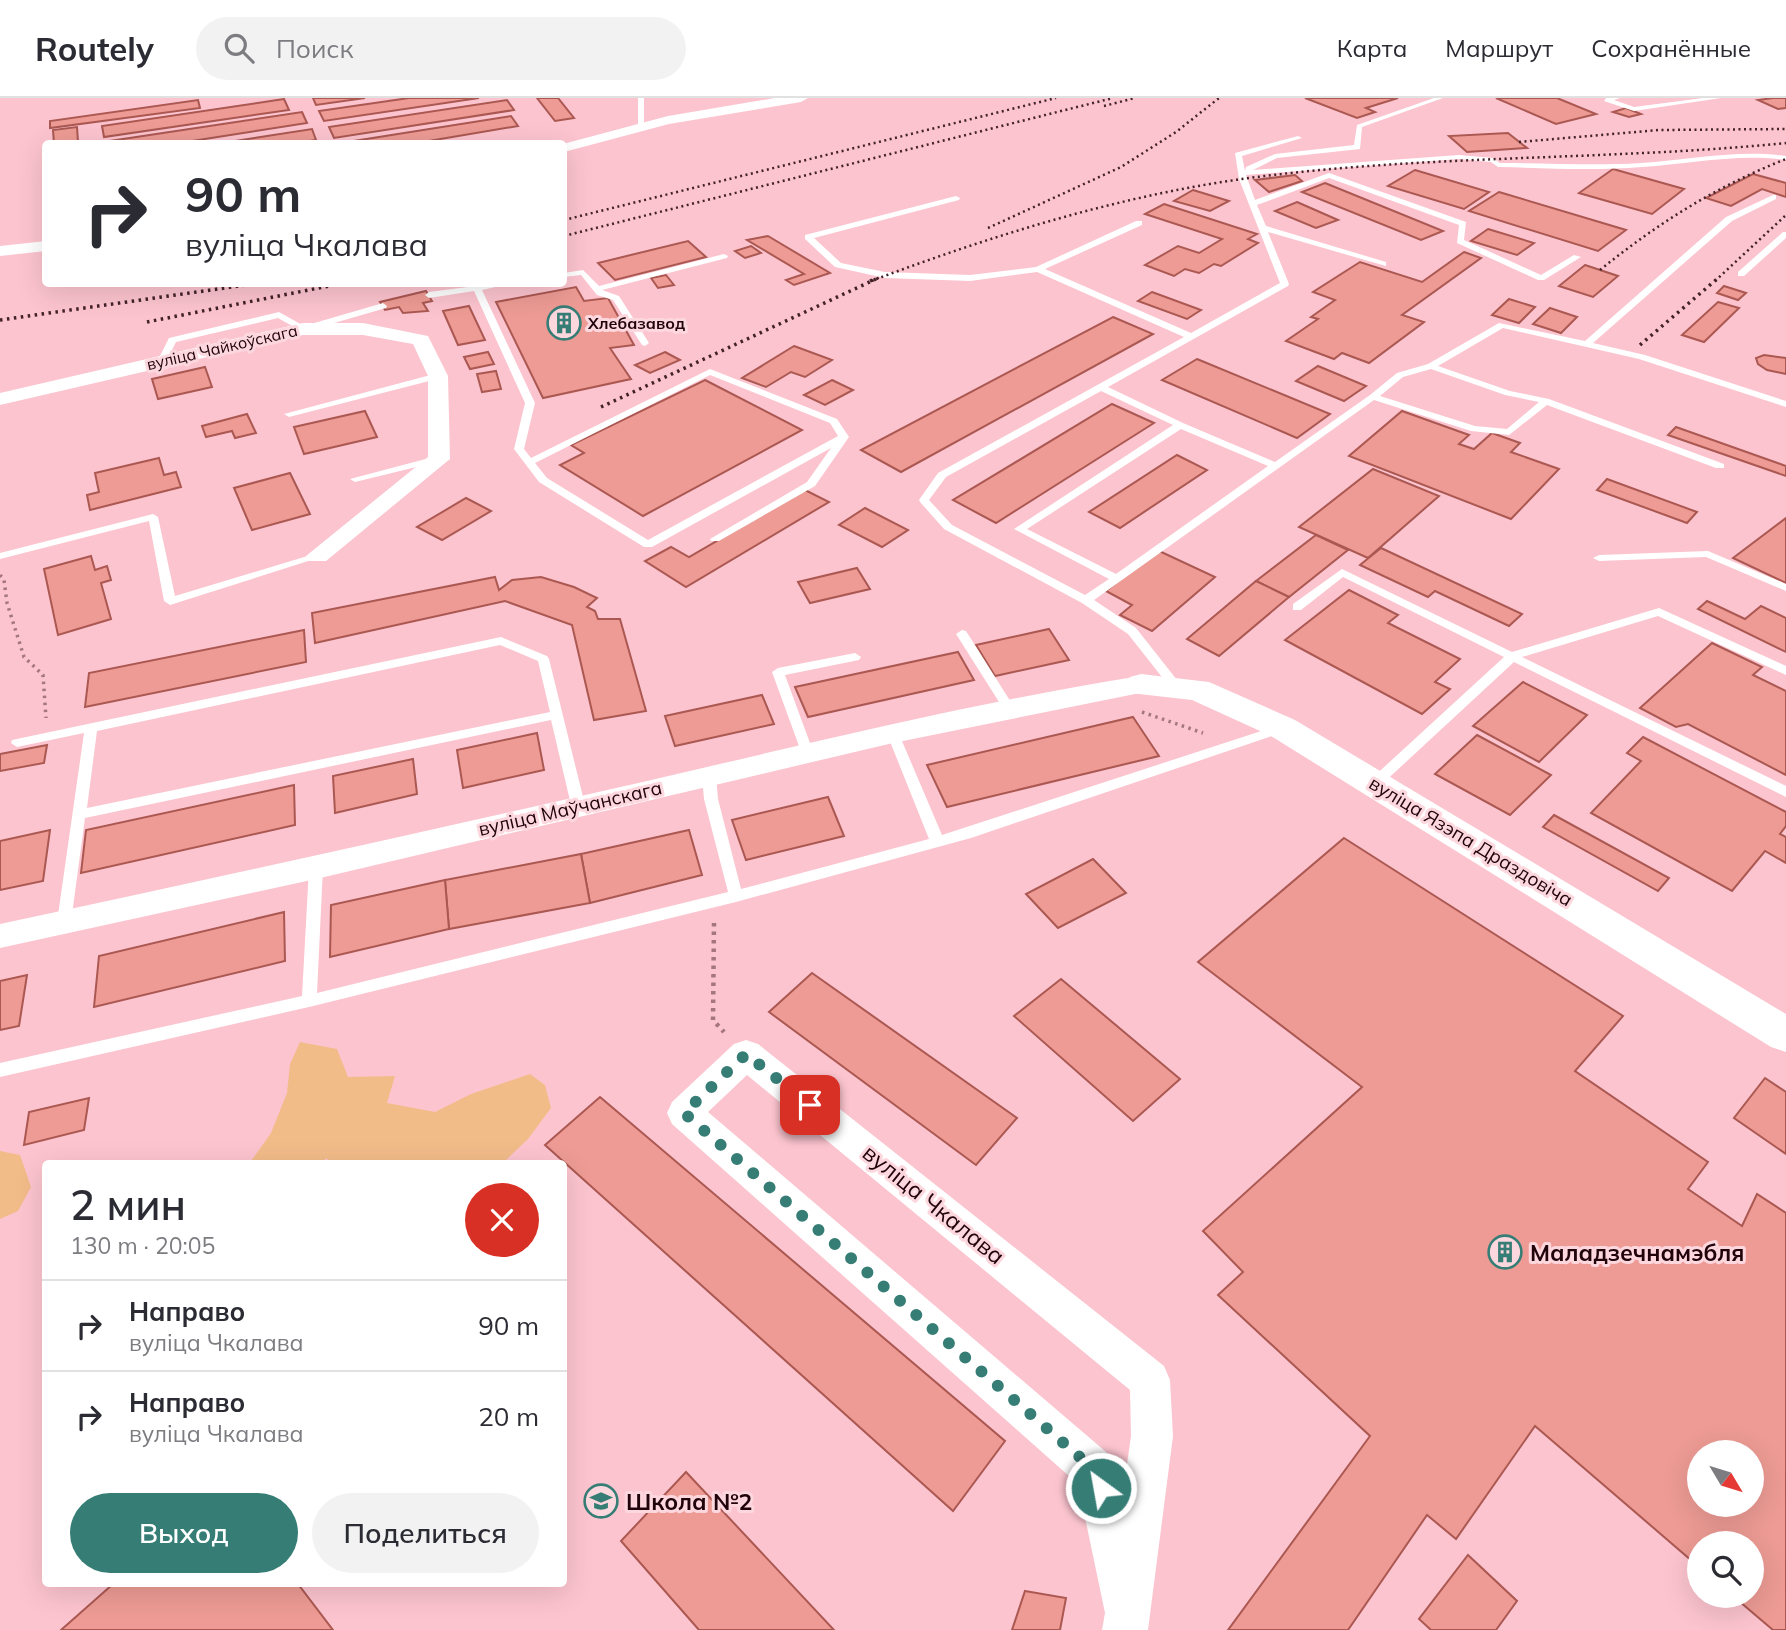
<!DOCTYPE html>
<html lang="ru">
<meta charset="utf-8">
<style>
:root{--surface:#fff;--page:#f2f2f3;--text:#2b2b33;--muted:#7c7c81;--line:#e1e1e2;--accent:#367d75}
body{margin:0;font-family:Mulish,sans-serif;background:var(--page);color:var(--text);height:100vh;display:flex;flex-direction:column;font-size:26px;white-space:nowrap}
*{box-sizing:border-box;margin:0}
p{font-size:23px;color:var(--muted)}
.icon{flex:none;width:38px;height:38px;fill:none;stroke:currentColor;stroke-width:2;stroke-linecap:round;stroke-linejoin:round}
.map{position:relative;flex:1;overflow:hidden}
.details{position:absolute;left:42px;top:1062px;width:525px;height:427px;display:flex;flex-direction:column;background:var(--surface);border-radius:7px;box-shadow:0 7px 28px #0002}
.details>*{flex:none}
.top-card{position:absolute;left:42px;top:42px;width:525px;height:147px;border-radius:7px;box-shadow:0 7px 28px #0002;background:#fff;color:var(--text);overflow:hidden}
.needle{width:46px;rotate:128deg}
.fabs{position:absolute;left:1687px;top:1342px;display:grid;gap:14px}
.fabs a{display:grid;place-items:center;width:77px;height:77px;border-radius:50%;background:var(--surface);box-shadow:0 7px 28px #0002;font-size:35px}
.pin{position:absolute;display:grid;place-items:center;width:60px;height:60px;color:#fff;margin:-30px;border-radius:14px;box-shadow:0 4px 10px #0006}
.me{position:absolute;width:77px;margin:-38px;rotate:328deg;stroke-linejoin:round;filter:drop-shadow(0 0 5px #0008)}
.turn{display:flex;align-items:center;gap:24px;height:147px;padding:0 28px;font-size:32px}
.turn .icon{width:91px;height:91px;stroke-width:2.5}
.turn b{display:block;font-size:49px;line-height:60px}
.round{display:grid;place-items:center;flex:none;width:74px;height:74px;border-radius:37px;background:var(--page)}
.headline{display:flex;align-items:center;justify-content:space-between;height:119px;padding:0 28px}
h1{font-size:42px;font-weight:600;line-height:52px}
.cta{display:flex;gap:14px;margin-top:auto;padding:14px 28px}
.cta a{flex:1;height:80px;border-radius:42px;background:var(--accent);color:#fff;font-size:28px;font-weight:600;line-height:80px;text-align:center}
.cta a+a{background:var(--page);color:var(--text)}
ul{padding:0;list-style:none}
li{display:flex;align-items:center;gap:21px;height:91px;padding:0 28px;border-top:2px solid var(--line)}
li div{flex:1}
li b{display:block;font-size:26px}
li em{font-style:normal}
header{display:flex;align-items:center;gap:42px;box-sizing:border-box;height:98px;padding:0 35px;background:var(--surface);border-bottom:2px solid var(--line)}
header strong{font-size:33px}
nav{display:flex;gap:38px;margin-inline-start:auto;font-size:24px}
.search{width:490px;height:63px;background:var(--page);display:flex;align-items:center;gap:18px;box-sizing:border-box;padding:0 24px;border-radius:38px;color:var(--muted);font-size:26px}
.map>svg:first-child{display:block}
</style>
<header>
<strong>Routely</strong>
<div class="search"><svg class="icon" aria-label="search" viewBox="0 0 24 24"><circle cx="10" cy="10" r="6"/><path d="M15 15l6 6"/></svg>Поиск</div>
<nav><a>Карта</a><a>Маршрут</a><a>Сохранённые</a></nav>
</header>
<div class="map">
<svg width="1786" height="1532" viewBox="0 0 1786 1532">
<rect width="100%" height="100%" fill="#fcc4cf"/>
<g fill="#f2bc89">
<polygon points="300,944 337,951 348,979 395,978 387,1005 435,1014 471,996 530,976 545,987 551,1010 528,1041 506,1062 505,1066 333,1066 326,1060 322,1066 249,1066 271,1035 287,995 290,966"/>
<polygon points="0,1053 20,1057 31,1089 18,1113 0,1121"/>
</g>
<g fill="#ed9b94" stroke="#ab5852" stroke-width="2" fill-rule="evenodd">
<polygon points="313,0 365,0 316,7"/>
<polygon points="409,0 479,0 324,23 319,13"/>
<polygon points="537,0 558,0 574,20 555,23"/>
<polygon points="1305,0 1398,0 1366,10 1375,14 1357,20"/>
<polygon points="1496,0 1557,0 1596,16 1556,26"/>
<polygon points="1773,0 1786,0 1786,10 1778,11 1758,2"/>
<polygon points="284,1 289,12 104,39 102,28"/>
<polygon points="198,2 200,10 50,30 50,23"/>
<polygon points="507,2 514,12 334,40 329,29"/>
<polygon points="1626,10 1641,16 1629,19 1613,14"/>
<polygon points="302,14 307,25 173,46 103,44"/>
<polygon points="511,18 518,28 411,46 341,45"/>
<polygon points="77,29 78,44 54,46 53,32"/>
<polygon points="312,31 316,42 291,46 216,46"/>
<polygon points="1508,35 1527,50 1467,54 1449,38"/>
<polygon points="1613,71 1684,91 1652,116 1579,95"/>
<polygon points="1415,72 1489,94 1464,111 1388,88"/>
<polygon points="1753,76 1786,85 1786,99 1762,91 1731,108 1706,100"/>
<polygon points="1295,77 1302,83 1269,94 1255,82"/>
<polygon points="1325,85 1443,133 1421,142 1302,94"/>
<polygon points="1193,92 1229,103 1210,113 1174,103"/>
<polygon points="1499,94 1626,132 1598,153 1469,113"/>
<polygon points="1297,104 1338,122 1316,130 1275,113"/>
<polygon points="1164,106 1257,136 1248,141 1258,145 1221,168 1214,166 1199,175 1185,171 1174,178 1145,167 1178,148 1199,155 1222,141 1145,116"/>
<polygon points="1488,131 1534,145 1517,157 1471,143"/>
<polygon points="768,138 830,175 794,187 786,182 804,176 747,142"/>
<polygon points="688,143 706,159 615,182 598,165"/>
<polygon points="751,148 761,155 745,160 735,153"/>
<polygon points="1464,154 1481,160 1402,217 1424,224 1369,265 1342,255 1334,261 1286,243 1318,221 1311,219 1335,202 1313,194 1360,164 1422,184"/>
<polygon points="1585,167 1618,178 1593,199 1559,188"/>
<polygon points="666,177 674,187 658,190 651,180"/>
<polygon points="1724,188 1746,195 1738,202 1717,195"/>
<polygon points="576,189 584,203 608,200 634,247 610,250 631,281 543,300 496,204"/>
<polygon points="426,193 432,203 423,205 428,213 403,215 399,209 385,212 380,204"/>
<polygon points="1152,194 1201,212 1187,221 1138,203"/>
<polygon points="1509,201 1535,209 1519,225 1492,217"/>
<polygon points="1718,204 1739,210 1704,244 1682,237"/>
<polygon points="469,208 485,242 458,247 443,213"/>
<polygon points="1550,210 1577,219 1561,235 1533,226"/>
<polygon points="1113,219 1153,236 901,374 861,352"/>
<polygon points="794,248 832,262 805,279 791,274 766,289 742,280"/>
<polygon points="488,254 494,266 470,271 464,259"/>
<polygon points="665,254 680,262 650,275 635,267"/>
<polygon points="1764,257 1786,260 1786,276 1767,272 1758,266 1756,260"/>
<polygon points="1197,261 1330,316 1297,340 1162,282"/>
<polygon points="1318,268 1366,288 1344,303 1296,283"/>
<polygon points="205,269 212,289 158,301 152,281"/>
<polygon points="496,273 501,291 482,294 477,276"/>
<polygon points="705,282 802,332 643,418 560,367 584,355 571,347"/>
<polygon points="832,282 853,292 825,307 804,297"/>
<polygon points="1112,306 1154,325 996,425 953,402"/>
<polygon points="365,313 377,339 304,356 294,329"/>
<polygon points="1402,313 1469,337 1459,346 1474,351 1492,335 1520,345 1511,354 1559,371 1511,421 1349,358"/>
<polygon points="247,316 256,335 235,340 232,333 206,339 202,328"/>
<polygon points="1676,329 1786,368 1786,378 1668,337"/>
<polygon points="1177,357 1207,372 1120,430 1089,414"/>
<polygon points="159,360 164,377 176,374 181,389 90,412 87,397 99,394 95,375"/>
<polygon points="1373,371 1439,398 1368,460 1299,429"/>
<polygon points="290,375 310,416 252,432 234,390"/>
<polygon points="1607,381 1697,414 1687,425 1597,392"/>
<polygon points="805,392 829,404 686,489 645,463 671,449 689,459"/>
<polygon points="466,400 491,413 442,442 417,429"/>
<polygon points="865,410 908,432 882,449 839,427"/>
<polygon points="1786,420 1786,485 1733,460"/>
<polygon points="1316,437 1348,452 1289,499 1256,483"/>
<polygon points="1381,450 1522,516 1509,528 1435,493 1428,499 1360,467"/>
<polygon points="1157,452 1215,479 1152,533 1120,517 1132,507 1106,493"/>
<polygon points="91,458 95,472 107,468 111,482 101,485 111,521 58,537 44,471"/>
<polygon points="857,470 870,491 810,505 798,484"/>
<polygon points="495,479 499,492 512,482 541,479 574,489 597,500 587,509 595,513 598,521 620,521 646,613 594,622 572,527 505,503 315,545 312,515"/>
<polygon points="1256,483 1289,499 1219,558 1187,541"/>
<polygon points="1349,492 1398,517 1388,525 1460,561 1435,584 1450,591 1422,616 1285,542"/>
<polygon points="1707,503 1745,521 1761,508 1786,520 1786,554 1698,511"/>
<polygon points="1049,531 1069,562 995,578 976,547"/>
<polygon points="304,532 306,564 85,609 89,575"/>
<polygon points="1712,545 1762,569 1753,577 1786,593 1786,677 1688,626 1676,629 1640,610"/>
<polygon points="958,554 974,582 808,619 795,589"/>
<polygon points="1523,584 1587,617 1539,664 1473,628"/>
<polygon points="762,597 774,626 675,648 665,618"/>
<polygon points="1133,619 1159,658 947,709 927,667"/>
<polygon points="537,635 544,672 463,690 457,652"/>
<polygon points="1477,637 1551,677 1510,717 1435,676"/>
<polygon points="1643,639 1786,714 1786,728 1780,736 1786,739 1786,765 1765,753 1732,793 1591,715 1641,663 1627,655"/>
<polygon points="47,647 44,665 0,673 0,656"/>
<polygon points="413,661 417,696 335,715 333,678"/>
<polygon points="294,687 295,727 81,775 86,732"/>
<polygon points="828,699 844,738 746,762 732,722"/>
<polygon points="1554,717 1669,780 1658,793 1543,729"/>
<polygon points="50,732 43,783 0,792 0,743"/>
<polygon points="689,732 702,777 590,805 581,756"/>
<path d="M1344,740L1623,918L1575,973L1708,1064L1688,1091L1742,1128L1757,1096L1786,1115V1532H1773L1733,1498H1752V1446H1699V1469L1535,1328L1456,1441L1427,1417L1348,1532H1228L1370,1338L1218,1197L1243,1174L1203,1133L1362,989L1198,864ZM1699,1354H1752V1407H1699Z"/>
<polygon points="581,756 590,805 449,831 445,782"/>
<polygon points="1093,761 1126,795 1058,830 1026,796"/>
<polygon points="445,782 449,831 330,859 331,807"/>
<polygon points="284,814 285,863 94,909 99,858"/>
<polygon points="812,875 1017,1020 976,1067 769,914"/>
<polygon points="27,877 19,928 0,932 0,883"/>
<polygon points="1061,881 1180,981 1133,1023 1014,918"/>
<polygon points="1765,980 1786,994 1786,1056 1734,1020"/>
<polygon points="600,999 1005,1343 953,1413 545,1047"/>
<polygon points="89,1000 84,1032 24,1047 29,1014"/>
<polygon points="686,1374 834,1532 699,1532 621,1443"/>
<polygon points="1468,1457 1517,1503 1496,1532 1431,1532 1419,1521"/>
<polygon points="113,1486 298,1486 333,1532 61,1532"/>
<polygon points="1025,1493 1066,1500 1060,1532 1012,1532"/>
</g>
<g fill="none" stroke-linecap="round" stroke-linejoin="round">
<g stroke="#a47680" stroke-width="3.5" stroke-dasharray="2.5 4.5" stroke-linecap="butt">
<polyline points="0,477 4,482 7,505 24,559 43,577 46,620"/>
<polyline points="1142,614 1203,635"/>
</g>
<polyline stroke="#a47680" stroke-width="4.5" stroke-dasharray="3.5 5" stroke-linecap="butt" points="714,825 713,922 724,934"/>
<g fill="#fff" fill-rule="evenodd">
<polygon points="638,0 644,0 644,28 641,30 638,28"/>
<path d="M1434,0H1443L1362,29L1360,51L1277,60L1253,72L1459,57L1493,60L1500,65C1547,65 1594,68 1641,65C1690,62 1737,51 1786,58V62C1737,55 1691,66 1642,69C1594,73 1546,70 1498,69L1491,64L1459,61L1246,77L1255,102L1329,75L1466,124L1464,142L1541,177L1574,157L1581,159L1544,182H1538L1457,145L1459,127L1329,80L1257,107L1266,128L1386,164V168L1268,134L1289,186L1288,188L1108,289L1183,325L1275,364L1370,297L1397,275L1428,266L1499,225L1585,243L1726,119L1773,97H1776V101L1732,123L1593,245L1645,257L1786,303V309L1639,261L1503,230L1438,268L1510,293L1549,301L1724,366V370H1716L1547,307L1509,337L1471,333L1374,302L1094,502L1136,530L1181,587L1183,590L1181,593H1173L1128,536L1082,505L944,431L920,404L919,402L938,375L1184,239L1037,174L970,183L885,180L835,169L805,141V137L956,98L960,100L959,102L814,140L841,165L885,174L970,177L1036,169L1136,123H1142V127L1045,171L1191,235L1280,185L1239,81L1235,55L1298,38L1302,40L1242,58L1245,73L1246,69L1275,56L1354,47L1357,27ZM1431,271L1505,297L1539,304L1507,331L1475,328L1380,298L1403,279ZM1101,293L1173,327L1014,431L1109,481L1085,497L952,427L929,402L946,379ZM1181,331L1268,368L1116,476L1027,431Z"/>
<polygon points="1606,0 1620,0 1614,2 1634,9 1703,0 1721,0 1634,13 1604,3"/>
<polygon points="1783,134 1786,134 1786,140 1744,178 1738,178 1738,174"/>
<polygon points="724,156 728,158 727,160 602,192 619,198 649,245 645,248 642,247 613,202 597,197 581,177 564,179 564,175 583,172 599,188"/>
<path d="M491,186H509L482,192L535,305L524,351L531,360L710,271L837,321L849,339L815,388L719,443H711L710,441L807,384L831,350L652,449H644L539,384L514,351L525,305L474,193L429,200L425,197L429,194ZM710,277L830,325L838,338L648,442L547,380L535,365Z"/>
<polygon points="383,205 387,208 386,210 303,234 278,220 176,244 166,264 158,262 169,240 279,214 304,228"/>
<polygon points="438,275 441,276 441,280 289,319 284,316"/>
<polygon points="437,358 442,361 441,363 355,384 350,381"/>
<polygon points="153,416 158,419 175,498 314,456 318,455 324,458 170,507 164,503 149,423 0,461 0,455"/>
<polygon points="1708,453 1786,486 1786,493 1706,459 1599,463 1593,460 1599,457"/>
<polygon points="1342,471 1512,554 1659,510 1786,568 1786,577 1658,518 1522,559 1786,688 1786,699 1514,564 1380,688 1370,688 1368,685 1370,682 1504,559 1343,479 1301,512 1293,512 1293,506"/>
<polygon points="962,532 966,533 1014,609 1016,612 1014,615 1006,615 956,536"/>
<path d="M501,539L547,558L549,561L585,707L583,710L578,712L571,707L551,622L85,720L71,824L69,828H59L57,824L84,635L17,649L11,645L12,642ZM500,547L538,563L550,614L87,710L97,633Z"/>
<polygon points="855,555 861,559 859,562 785,577 814,656 808,661 803,659 772,574 778,570"/>
<polygon points="1283,626 1287,627 1289,630 1287,633 971,740 736,804 309,909 0,979 0,965 302,898 309,770 311,766 321,766 323,770 317,895 728,794 704,701 702,678 709,673 716,678 718,701 741,791 929,741 887,636 888,633 893,632 899,636 942,737"/>
</g>
<g fill="#fff" fill-rule="evenodd">
<polygon points="775,0 808,0 801,4 669,26 564,54 563,46 668,18"/>
<polygon points="46,143 46,153 0,158 0,148"/>
<polygon points="303,225 363,225 428,238 448,278 450,361 326,463 310,463 306,458 428,359 428,278 413,246 363,237 303,237 0,307 0,295"/>
<path d="M1141,578L1150,581L1154,587L1150,593L893,645L316,781L0,850V826C216,780 432,732 647,683C811,645 975,604 1141,578Z"/>
<path d="M746,942L758,946L1164,1268L1170,1282L1173,1338L1148,1532H1102L1105,1515L1078,1386L672,1026L667,1015L672,1004L734,946ZM747,977L1130,1292L1131,1338L1123,1395L1112,1359L708,1014Z"/>
</g>
<polygon fill="#fff" fill-rule="evenodd" points="1141,576 1209,584 1295,622 1786,916 1786,954 1771,949 1271,638 1192,602 1130,595 1125,587 1130,579"/>
<g stroke="#422129" stroke-width="2.5" stroke-dasharray="2 3.5" stroke-linecap="butt">
<polyline points="1104,8 1135,0"/>
<polyline points="1519,44 1659,32 1786,31"/>
<polyline points="564,122 1056,0"/>
<polyline points="988,130 1121,69 1176,34 1219,0"/>
<polyline points="564,138 1113,0"/>
<path d="M1600,172C1658,125 1717,88 1786,61"/>
<path d="M871,183C991,138 1115,99 1242,81C1422,56 1605,63 1786,45"/>
<polyline points="872,183 880,179"/>
<polyline points="1715,183 1786,117"/>
</g>
<g stroke="#422129" stroke-width="3.5" stroke-dasharray="2.5 4.5" stroke-linecap="butt">
<polyline points="870,183 875,181"/>
<polyline points="0,222 253,186"/>
<polyline points="147,224 339,186"/>
<polyline points="1640,247 1717,181"/>
<polyline points="601,309 876,181"/>
</g>
</g>
<g fill="none" stroke-linecap="round" stroke-linejoin="round">
<polyline stroke="#367d75" stroke-width="12" stroke-dasharray="0 21.6" points="810,1007 746,956 684,1015 1097,1374 1101,1390"/>
</g>
<defs>
<symbol id="building-ring" viewBox="-11 -11 22 22"><circle r="9.5" fill="#fdd7de" stroke="#367d75" stroke-width="1.5"/><path d="M-4-6H4V6H1V3H-1V6H-4ZM-2.5-4.3h1.7v1.8h-1.7ZM.8-4.3h1.7v1.8H.8ZM-2.5-1h1.7V.8h-1.7ZM.8-1h1.7V.8H.8Z" fill="#367d75"/></symbol>
<symbol id="school-ring" viewBox="-11 -11 22 22"><circle r="9.5" fill="#fdd7de" stroke="#367d75" stroke-width="1.5"/><path d="M0-5L7-2L0 1L-7-2ZM-4 1L0 2.5L4 1V4Q0 6-4 4Z" fill="#367d75"/></symbol>
</defs>
<g fill-rule="evenodd">
<use href="#building-ring" x="545" y="206" width="38" height="38"/>
<use href="#building-ring" x="1486" y="1135" width="38" height="38"/>
<use href="#school-ring" x="582" y="1384" width="38" height="38"/>
</g>
<g text-anchor="middle" dominant-baseline="central" stroke-width="6" stroke-linejoin="round" paint-order="stroke">
<g font-size="16" font-weight="bold" fill="#20030b" stroke="#fdd7de" text-anchor="start">
<text x="588" y="225">Хлебазавод</text>
</g>
<g font-size="16" fill="#20030b" stroke="#fdd7de">
<text transform="translate(222 249) rotate(-13)">вуліца Чайкоўскага</text>
</g>
<g font-size="19" fill="#20030b" stroke="#fdd7de">
<text transform="translate(570 710) rotate(-13)">вуліца Маўчанскага</text>
<text transform="translate(1471 743) rotate(31)">вуліца Язэпа Драздовіча</text>
</g>
<g font-size="23" fill="#20030b" stroke="#fdd7de">
<text transform="translate(934 1106) rotate(39)">вуліца Чкалава</text>
</g>
<g font-size="23" font-weight="bold" fill="#20030b" stroke="#fdd7de" text-anchor="start">
<text x="1530" y="1154">Маладзечнамэбля</text>
<text x="626" y="1403">Школа №2</text>
</g>
</g>
</svg>
<div class="fabs">
<a><svg class="needle" viewBox="-14 -14 28 28"><path d="M0-13l5 13h-10z" fill="#e53935"/><path d="M0 13l5-13h-10z" fill="#7c7c81"/></svg></a>
<a><svg class="icon" aria-label="search" viewBox="0 0 24 24"><circle cx="10" cy="10" r="6"/><path d="M15 15l6 6"/></svg></a>
</div>
<div class="pin" style="left:810px;top:1007px;background:#d93025"><svg class="icon" aria-label="arrive" viewBox="0 0 24 24"><path d="M6 21V4h12l-3 4 3 4H6"/></svg></div>
<svg class="me" style="left:1101px;top:1390px" viewBox="-20 -20 40 40"><circle r="17" fill="#367d75" stroke="#fff" stroke-width="3"/><path d="M0-11L8 9 0 5-8 9z" fill="#fff"/></svg>
<div class="top-card">
<div class="turn"><svg class="icon" aria-label="right" viewBox="0 0 24 24"><path d="M7 20v-9h11M14 6l5 5-5 5"/></svg><div><b>90 m</b>вуліца Чкалава</div></div>
</div>
<section class="details">
<div class="headline"><div><h1>2 мин</h1><p>130 m · 20:05</p></div><a class="round" style="background:#d93025;color:#fff"><svg class="icon" aria-label="close" viewBox="0 0 24 24"><path d="M6 6l12 12M18 6L6 18"/></svg></a></div>
<ul>
<li><svg class="icon" aria-label="right" viewBox="0 0 24 24"><path d="M7 20v-9h11M14 6l5 5-5 5"/></svg><div><b>Направо</b><p>вуліца Чкалава</p></div><em>90 m</em></li>
<li><svg class="icon" aria-label="right" viewBox="0 0 24 24"><path d="M7 20v-9h11M14 6l5 5-5 5"/></svg><div><b>Направо</b><p>вуліца Чкалава</p></div><em>20 m</em></li>
</ul>
<div class="cta"><a>Выход</a><a>Поделиться</a></div>
</section>
</div>
